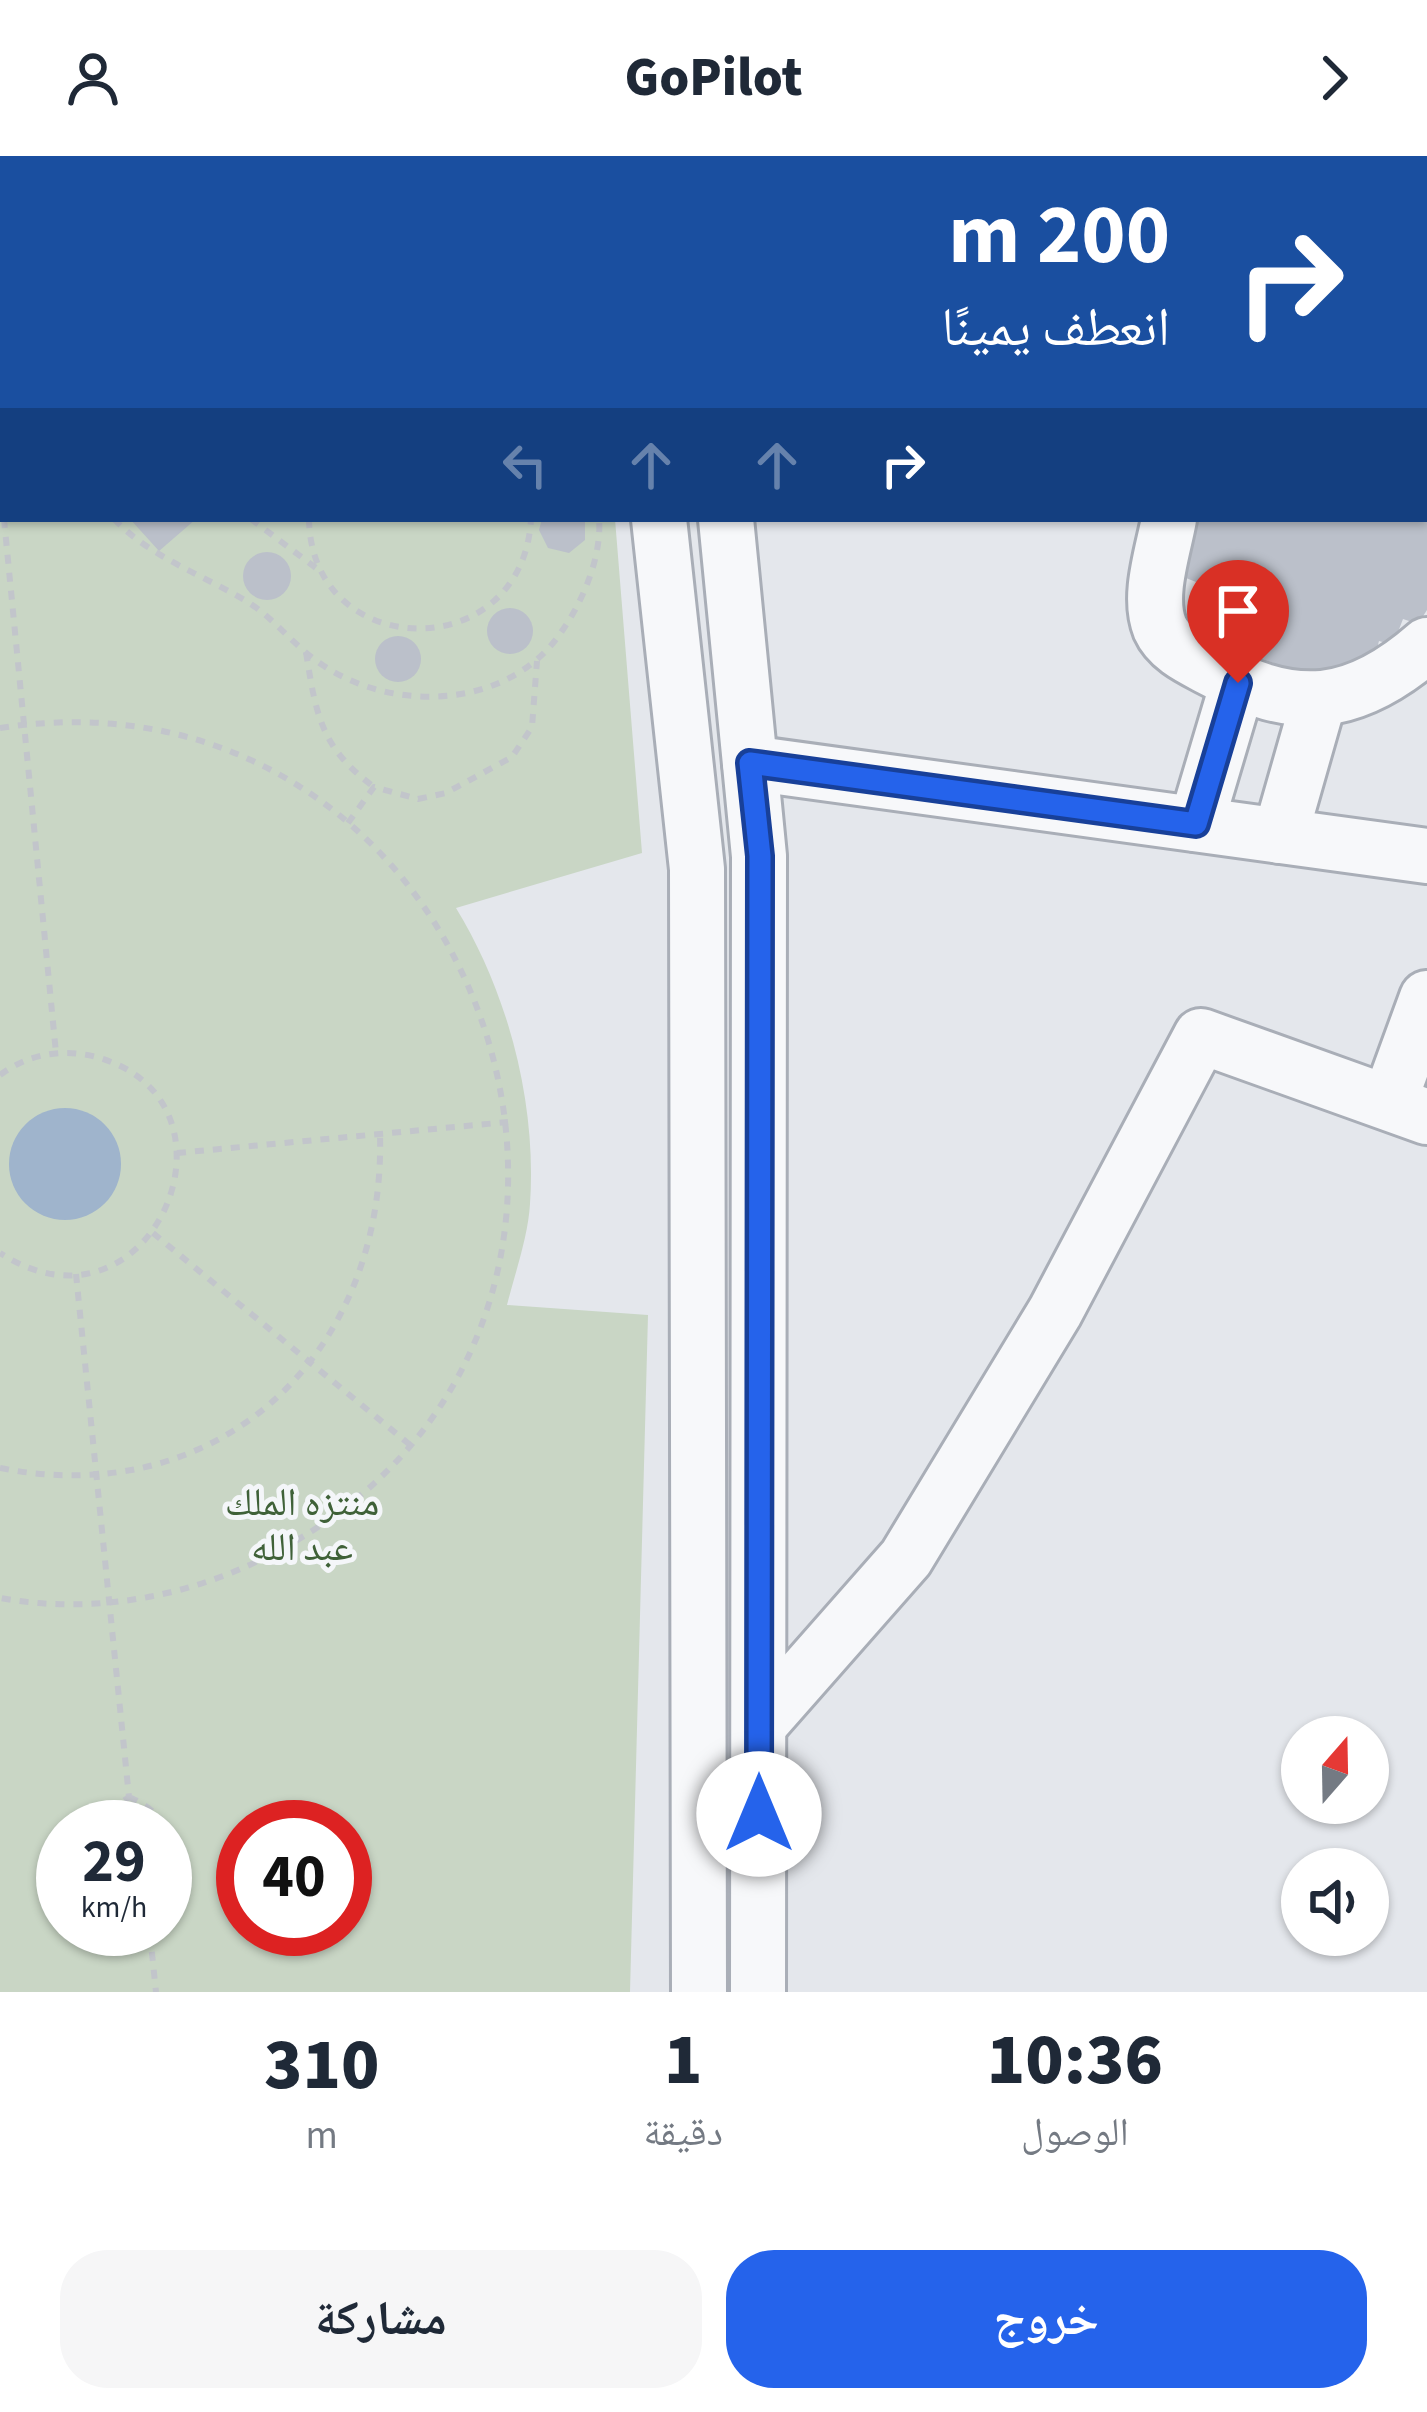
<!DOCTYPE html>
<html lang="ar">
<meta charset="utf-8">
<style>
:root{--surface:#fff;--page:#f6f6f7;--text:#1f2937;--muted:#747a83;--accent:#2563eb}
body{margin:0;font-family:"Source Sans 3","Noto Naskh Arabic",sans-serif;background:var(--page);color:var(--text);direction:rtl;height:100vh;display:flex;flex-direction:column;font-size:45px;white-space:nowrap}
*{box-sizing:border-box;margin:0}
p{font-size:39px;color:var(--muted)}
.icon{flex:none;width:66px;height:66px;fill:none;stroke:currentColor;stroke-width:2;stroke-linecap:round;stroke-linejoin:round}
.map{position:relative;height:1836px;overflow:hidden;direction:ltr}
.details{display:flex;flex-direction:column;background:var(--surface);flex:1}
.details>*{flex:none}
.banner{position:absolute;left:0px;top:0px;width:1428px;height:366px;box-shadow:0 3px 9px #0004;direction:rtl;background:#1a4fa0;color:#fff;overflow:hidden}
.needle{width:78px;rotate:20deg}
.buttons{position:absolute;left:1281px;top:1560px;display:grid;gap:24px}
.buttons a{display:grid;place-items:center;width:108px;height:108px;border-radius:50%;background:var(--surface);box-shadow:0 3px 9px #0004;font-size:60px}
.speed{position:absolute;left:36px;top:1644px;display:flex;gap:24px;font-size:60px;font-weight:700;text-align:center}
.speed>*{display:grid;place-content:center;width:156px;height:156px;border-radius:50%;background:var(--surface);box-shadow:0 3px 9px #0004;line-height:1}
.speed small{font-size:30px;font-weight:400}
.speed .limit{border:18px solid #d22;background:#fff;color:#111}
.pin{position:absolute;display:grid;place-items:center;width:102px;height:102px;color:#fff;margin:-123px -51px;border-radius:50% 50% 50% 0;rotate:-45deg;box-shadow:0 0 12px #0007}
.pin .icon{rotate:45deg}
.me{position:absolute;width:132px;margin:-66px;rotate:0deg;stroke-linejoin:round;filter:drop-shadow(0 0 9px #0008)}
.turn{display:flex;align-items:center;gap:42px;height:252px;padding:0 60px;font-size:54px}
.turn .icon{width:156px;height:156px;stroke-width:2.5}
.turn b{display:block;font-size:84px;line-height:102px}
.lanes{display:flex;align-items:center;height:114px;padding:0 60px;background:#0003;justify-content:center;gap:60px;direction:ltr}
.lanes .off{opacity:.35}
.eta{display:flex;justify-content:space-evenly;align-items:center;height:204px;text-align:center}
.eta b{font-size:72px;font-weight:800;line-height:84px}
.button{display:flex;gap:24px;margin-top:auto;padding:24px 60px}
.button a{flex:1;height:138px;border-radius:48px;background:var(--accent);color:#fff;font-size:48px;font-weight:800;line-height:138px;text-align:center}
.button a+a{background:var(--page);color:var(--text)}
header{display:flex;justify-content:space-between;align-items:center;height:156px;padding:0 60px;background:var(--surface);font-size:54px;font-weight:800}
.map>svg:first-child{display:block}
</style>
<header><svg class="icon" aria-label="forward" viewBox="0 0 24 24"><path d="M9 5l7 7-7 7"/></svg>GoPilot<svg class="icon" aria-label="person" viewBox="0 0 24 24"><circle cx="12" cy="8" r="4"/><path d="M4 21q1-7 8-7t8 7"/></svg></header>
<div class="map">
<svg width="1427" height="1836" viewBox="0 0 1427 1836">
<rect width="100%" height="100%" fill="#e4e7ec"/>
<path fill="#c9d6c5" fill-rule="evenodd" d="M0,0H586L3,3V363H615L642,697L456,752C508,837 537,947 530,1048C528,1081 515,1117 507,1149L648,1159L630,1836H0ZM63,1671H165V1773H63ZM243,1671H345V1773H243Z"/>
<circle fill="#9fb4cc" cx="65" cy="1008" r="56"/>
<g fill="#bbc0ca">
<polygon points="130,363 196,363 159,395"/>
<polygon points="542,363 585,363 585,384 569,397 548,392 539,374"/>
<polygon points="1176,363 1427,363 1427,454 1418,468 1403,463 1393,489 1379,485 1373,507 1361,501 1352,527 1274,519 1274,507 1239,495 1243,470 1194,453 1201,428 1186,422 1191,398 1182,394"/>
<circle cx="267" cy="420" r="24"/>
<circle cx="510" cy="475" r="23"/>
<circle cx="398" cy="503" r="23"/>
</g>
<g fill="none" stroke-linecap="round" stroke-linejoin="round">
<defs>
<g id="minor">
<polyline points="627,0 627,3"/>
<polyline points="694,0 695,3"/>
<polyline points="1425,189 1427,189"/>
<polyline points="1425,267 1427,268"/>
<polyline points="659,363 697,713 699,1836"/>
<polyline points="726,363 759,700 758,1836"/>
<path d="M1169,363C1163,396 1147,440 1160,472C1169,492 1191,502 1210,512C1295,558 1354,553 1427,489"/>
<polyline points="750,607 1427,700"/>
<polyline points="1196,668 1238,527"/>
<polyline points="1280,680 1318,547"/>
<polyline points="1389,946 1427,842"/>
<polyline points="759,1569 906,1402 1055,1156 1201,880 1427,961"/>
</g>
</defs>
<use href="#minor" stroke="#a9aeb7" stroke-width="60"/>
<g stroke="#c2c5cb" stroke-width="6" stroke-dasharray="9 9" stroke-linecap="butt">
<polyline points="242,0 244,3"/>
<polyline points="122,3 123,0"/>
<polyline points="223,3 224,0"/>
<polyline points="417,3 419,0"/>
<polyline points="490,3 491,0"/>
<polyline points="0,163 3,165"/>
<polyline points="0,288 3,286"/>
<polyline points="0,321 3,353"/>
<polyline points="4,363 56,897"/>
<path d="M114,363C150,401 201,418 246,445C275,462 295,492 324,510C397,558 511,552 562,475C583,445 602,400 599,363"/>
<polyline points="251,363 320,415"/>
<path d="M309,363C311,507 523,511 531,363"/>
<path d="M306,496C316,559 321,592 374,631"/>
<path d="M0,572C487,497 713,1170 272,1398C190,1441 92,1459 0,1442"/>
<polyline points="348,667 374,631 418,643 446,637 512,601 532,571 537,505"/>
<path d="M0,919C28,898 63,892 96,901C257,944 152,1195 0,1097"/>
<polyline points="177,997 508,966"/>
<polyline points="153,1077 409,1288"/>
<polyline points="76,1118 129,1641"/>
<path d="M0,1312C221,1356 386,1196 380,978"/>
<path d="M129,1641C182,1664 187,1714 165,1763"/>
<polyline points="103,1671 107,1657 129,1641"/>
<polyline points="129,1773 150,1778 156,1773"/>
<polyline points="150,1778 156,1836"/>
</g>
<use href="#minor" stroke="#f7f8fa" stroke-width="54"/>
</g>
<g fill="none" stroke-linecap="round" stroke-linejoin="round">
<defs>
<polyline id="route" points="759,1658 760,700 750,607 1196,668 1238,527"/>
</defs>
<use href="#route" stroke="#184099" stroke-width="30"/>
<use href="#route" stroke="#2563eb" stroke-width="21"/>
</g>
<g text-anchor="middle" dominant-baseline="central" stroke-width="10" stroke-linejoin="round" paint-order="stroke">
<g font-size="39" fill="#3f6138" stroke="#f4f6f9">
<text x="302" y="1347">منتزه الملك<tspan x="302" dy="45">عبد الله</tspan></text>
</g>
</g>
</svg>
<div class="buttons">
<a><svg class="needle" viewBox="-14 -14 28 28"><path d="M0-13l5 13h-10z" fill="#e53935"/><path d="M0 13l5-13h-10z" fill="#747a83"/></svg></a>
<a><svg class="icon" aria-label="sound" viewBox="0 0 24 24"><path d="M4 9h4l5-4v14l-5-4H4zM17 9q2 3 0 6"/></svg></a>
</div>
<div class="speed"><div>29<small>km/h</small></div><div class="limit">40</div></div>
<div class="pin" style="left:1238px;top:527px;background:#d93025"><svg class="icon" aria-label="arrive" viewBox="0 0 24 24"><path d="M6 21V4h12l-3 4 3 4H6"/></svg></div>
<svg class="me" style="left:759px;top:1658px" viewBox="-20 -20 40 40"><circle r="19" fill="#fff"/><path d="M0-13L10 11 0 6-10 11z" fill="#2563eb"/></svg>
<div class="banner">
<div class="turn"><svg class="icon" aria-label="right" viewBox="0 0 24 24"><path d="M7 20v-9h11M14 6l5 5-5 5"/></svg><div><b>200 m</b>انعطف يمينًا</div></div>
<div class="lanes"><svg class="icon off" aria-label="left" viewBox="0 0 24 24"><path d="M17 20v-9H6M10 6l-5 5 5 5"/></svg><svg class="icon off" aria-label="ahead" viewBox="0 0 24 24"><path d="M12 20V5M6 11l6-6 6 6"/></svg><svg class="icon off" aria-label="ahead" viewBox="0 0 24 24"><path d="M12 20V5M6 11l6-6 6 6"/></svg><svg class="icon" aria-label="right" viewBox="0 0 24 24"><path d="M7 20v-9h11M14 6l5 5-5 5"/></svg></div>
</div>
</div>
<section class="details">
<div class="eta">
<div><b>10:36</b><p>الوصول</p></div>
<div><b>1</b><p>دقيقة</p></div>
<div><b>310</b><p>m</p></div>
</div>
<div class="button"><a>خروج</a><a>مشاركة</a></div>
</section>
